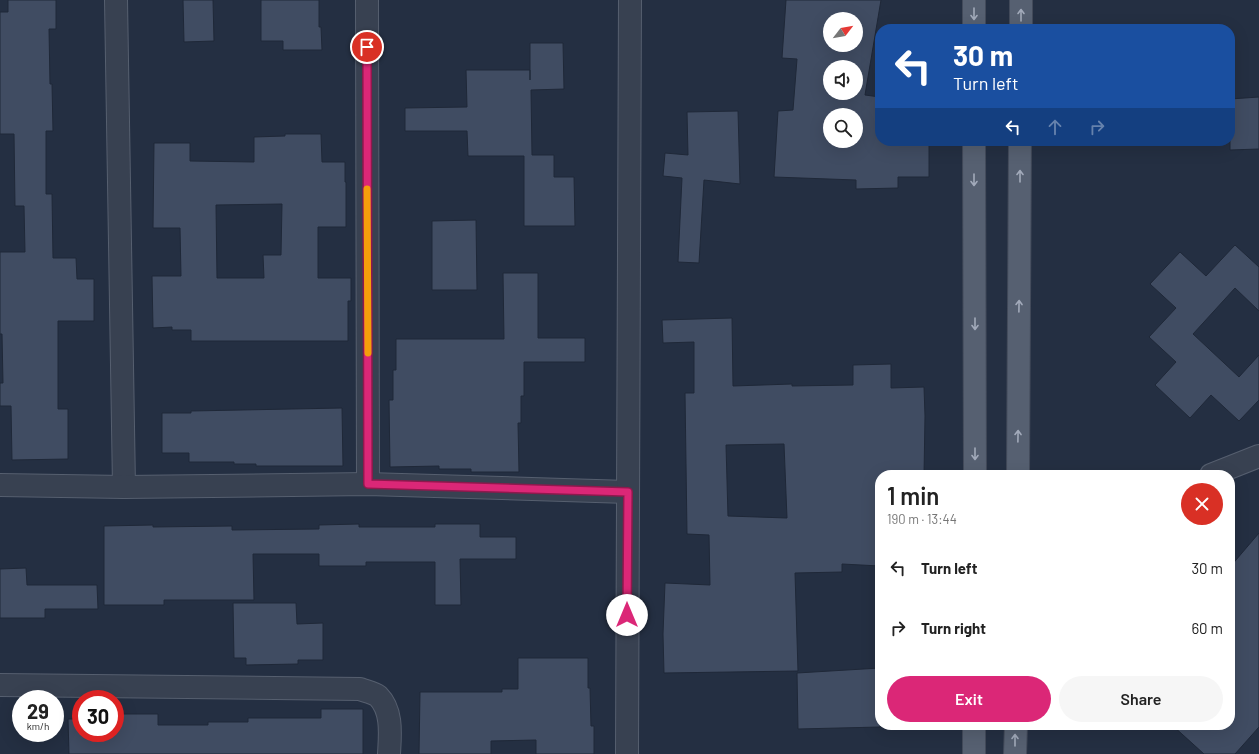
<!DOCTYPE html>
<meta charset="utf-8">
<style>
:root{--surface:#fff;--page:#f6f6f6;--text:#222;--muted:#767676;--accent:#db2777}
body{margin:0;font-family:Barlow,sans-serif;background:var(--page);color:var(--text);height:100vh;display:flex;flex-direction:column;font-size:15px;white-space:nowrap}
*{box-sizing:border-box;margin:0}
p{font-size:13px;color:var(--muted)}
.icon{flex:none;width:22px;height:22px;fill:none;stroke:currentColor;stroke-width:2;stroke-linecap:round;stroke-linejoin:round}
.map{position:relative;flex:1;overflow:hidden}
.details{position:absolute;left:875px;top:470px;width:360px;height:260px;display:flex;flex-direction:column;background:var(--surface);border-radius:16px;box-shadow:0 4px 16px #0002}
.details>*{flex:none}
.hud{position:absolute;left:875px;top:24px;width:360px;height:122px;border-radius:16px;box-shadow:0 4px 16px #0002;background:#1a4fa0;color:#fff;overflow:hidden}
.needle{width:26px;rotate:59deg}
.buttons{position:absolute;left:823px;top:12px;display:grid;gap:8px}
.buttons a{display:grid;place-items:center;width:40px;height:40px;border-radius:50%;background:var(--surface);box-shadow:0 4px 16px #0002;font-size:20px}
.speed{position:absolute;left:12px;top:690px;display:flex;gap:8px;font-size:20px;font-weight:700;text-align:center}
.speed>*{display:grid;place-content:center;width:52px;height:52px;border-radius:50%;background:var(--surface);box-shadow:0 4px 16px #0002;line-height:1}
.speed small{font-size:10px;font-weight:400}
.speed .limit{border:6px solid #d22;background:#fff;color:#111}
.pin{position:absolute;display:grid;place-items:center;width:34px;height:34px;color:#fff;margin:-17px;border:2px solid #fff;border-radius:50%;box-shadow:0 1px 4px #0007}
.me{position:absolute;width:44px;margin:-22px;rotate:0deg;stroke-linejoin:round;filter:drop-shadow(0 0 3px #0008)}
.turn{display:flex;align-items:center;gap:14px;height:84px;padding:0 12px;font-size:18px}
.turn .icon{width:52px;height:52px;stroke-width:2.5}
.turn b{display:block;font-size:28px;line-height:34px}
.lanes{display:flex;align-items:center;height:38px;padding:0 12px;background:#0003;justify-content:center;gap:20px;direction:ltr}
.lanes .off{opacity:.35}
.round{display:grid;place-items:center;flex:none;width:42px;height:42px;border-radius:21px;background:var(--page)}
.headline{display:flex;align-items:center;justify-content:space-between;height:68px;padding:0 12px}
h1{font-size:24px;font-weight:600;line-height:30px}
.button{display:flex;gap:8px;margin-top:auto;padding:8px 12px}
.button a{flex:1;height:46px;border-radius:24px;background:var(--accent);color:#fff;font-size:16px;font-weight:600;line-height:46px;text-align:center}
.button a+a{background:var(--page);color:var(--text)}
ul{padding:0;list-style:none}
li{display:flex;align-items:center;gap:12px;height:60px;padding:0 12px}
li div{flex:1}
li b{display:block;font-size:15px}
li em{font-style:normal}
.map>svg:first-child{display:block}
</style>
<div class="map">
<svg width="1259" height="754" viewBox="0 0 1259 754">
<rect width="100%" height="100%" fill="#242f42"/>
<g fill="#404c62" stroke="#1f2838" fill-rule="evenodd">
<polygon points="8,0 56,0 56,29 49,29 50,84 52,84 53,131 46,131 46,194 52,194 53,258 76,258 77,279 94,279 94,321 58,321 58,409 68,409 68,459 12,460 11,406 0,406 0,383 3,383 2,334 0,334 0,252 25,252 24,206 15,206 14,134 0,134 0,12 8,12"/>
<polygon points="183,0 213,0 214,41 184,42"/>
<polygon points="261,0 319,0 319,27 321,27 322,50 283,50 283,41 261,41"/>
<path d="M786,0H881L865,95L880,97V141H929V177H898V188L856,189V180L774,177L778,111L793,110L797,59L782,58ZM830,19H856V45H830ZM830,67H856V93H830ZM830,115H856V141H830Z"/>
<polygon points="530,43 563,43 564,89 531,90 532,155 554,155 554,177 574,177 575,226 524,226 524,156 468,156 467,131 405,131 405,108 467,107 466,70 530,70 530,80"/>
<polygon points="1259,97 1259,149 1230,150 1230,99"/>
<polygon points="738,111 740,184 704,180 699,263 678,262 682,178 663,176 665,153 688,155 687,112"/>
<path d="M285,134H321L322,162H345V182H346V227H318V278H351V301H348V341H191V330H172V327L153,328L152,276H181L180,228H153L154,143H190V161L254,162V137L285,136ZM282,204L281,255H263L264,278H217L216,205Z"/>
<polygon points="476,220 477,290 432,290 432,221"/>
<polygon points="1235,245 1259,267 1259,311 1235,288 1193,334 1239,377 1259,355 1259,400 1239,421 1211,395 1190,418 1155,385 1176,362 1149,337 1176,308 1150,284 1180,252 1206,276"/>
<polygon points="503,273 538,273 538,338 585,338 585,362 524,362 524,396 521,396 521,423 518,423 519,472 471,472 471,469 439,469 439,466 390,467 389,400 393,400 393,370 396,370 396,339 504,339"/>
<path d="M732,318L733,386L792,384V386L853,385V365L891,364V388L924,387L925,416L924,475H880V566L842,564V572L795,573L798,671L664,673L663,634L665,583L710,585L709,535L687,534L685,393H694V342L663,343L662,320ZM784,444L787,518L728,516L726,445Z"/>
<polygon points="342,408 343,466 256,466 256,464 234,464 234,462 189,462 189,453 162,453 162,413 191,413 191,411"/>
<polygon points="359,524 359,527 435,527 435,524 480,524 480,537 516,537 516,559 460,559 461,605 435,605 435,562 366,562 366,566 319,566 319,554 253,554 254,600 164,600 164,605 104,605 104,526 153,525 153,527 232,526 232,530 319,529 319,525"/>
<polygon points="1259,533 1259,727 1235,754 1204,754 1172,725 1230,725 1230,567"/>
<polygon points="26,568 27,585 97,585 98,609 45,609 45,618 0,618 0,569"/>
<polygon points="233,603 296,603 297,624 323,623 323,660 298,660 298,664 246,665 246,658 234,658"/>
<polygon points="518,658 588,658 588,688 590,688 591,726 594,726 594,754 536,754 536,740 491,741 491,754 419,754 420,692 502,692 502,689 518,689"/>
<polygon points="880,668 880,727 798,729 797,673"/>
<polygon points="321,709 363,709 363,754 69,754 68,719 81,719 81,733 115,733 115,719 120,719 120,714 158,714 158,725 208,725 208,722 248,722 248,718 321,718"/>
</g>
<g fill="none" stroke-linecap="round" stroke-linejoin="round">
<defs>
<g id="minor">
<polyline points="116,0 124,487"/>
<polyline points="367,0 368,484"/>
<polyline points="1211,475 1259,456"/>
<polyline points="0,485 124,487 368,484 628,492"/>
<path d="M0,685L360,689C365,691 374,693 378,696C393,711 390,735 389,754"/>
<polyline points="627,754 630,0"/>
</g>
<g id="major">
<polyline points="974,29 974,0"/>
<polyline points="1021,29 1021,0"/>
<polyline points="974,141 975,475"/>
<polyline points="1018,475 1020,141"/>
<polyline points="974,754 974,725"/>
<polyline points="1015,754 1016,725"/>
</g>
</defs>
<use href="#minor" stroke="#565f6f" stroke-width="24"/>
<use href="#major" stroke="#424a5a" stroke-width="24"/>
<use href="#minor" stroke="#384151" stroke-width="22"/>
<use href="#major" stroke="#566071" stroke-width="22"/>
</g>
<defs><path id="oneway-shaft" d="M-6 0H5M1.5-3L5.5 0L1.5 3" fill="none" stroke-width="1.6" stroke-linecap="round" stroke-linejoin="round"/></defs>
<g stroke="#a2aaba">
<use href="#oneway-shaft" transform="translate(974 14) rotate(90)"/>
<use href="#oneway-shaft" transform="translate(1021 15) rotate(-90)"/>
<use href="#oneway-shaft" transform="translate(1020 176) rotate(-90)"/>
<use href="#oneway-shaft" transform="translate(974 180) rotate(90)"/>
<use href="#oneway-shaft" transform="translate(1019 306) rotate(-89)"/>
<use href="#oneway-shaft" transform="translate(975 324) rotate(90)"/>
<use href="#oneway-shaft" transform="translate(1018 436) rotate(-89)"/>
<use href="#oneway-shaft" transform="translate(975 454) rotate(90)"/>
<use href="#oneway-shaft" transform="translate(1015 740) rotate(-90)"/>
</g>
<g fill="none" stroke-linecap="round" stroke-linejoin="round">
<defs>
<polyline id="route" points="367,47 368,484 628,492 627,615"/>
</defs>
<use href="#route" stroke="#8e194d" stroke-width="10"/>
<use href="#route" stroke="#db2777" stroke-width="7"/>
<polyline stroke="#f59e0b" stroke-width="7" points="367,189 368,353"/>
</g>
</svg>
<div class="buttons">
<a><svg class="needle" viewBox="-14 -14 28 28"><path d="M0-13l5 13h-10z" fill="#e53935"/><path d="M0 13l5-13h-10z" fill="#767676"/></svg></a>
<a><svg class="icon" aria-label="sound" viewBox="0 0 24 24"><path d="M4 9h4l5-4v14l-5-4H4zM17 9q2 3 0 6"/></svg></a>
<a><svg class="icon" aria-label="search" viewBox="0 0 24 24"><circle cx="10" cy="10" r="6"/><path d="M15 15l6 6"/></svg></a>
</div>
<div class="speed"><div>29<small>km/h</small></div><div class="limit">30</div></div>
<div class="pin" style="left:367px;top:47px;background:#d93025"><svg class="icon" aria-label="arrive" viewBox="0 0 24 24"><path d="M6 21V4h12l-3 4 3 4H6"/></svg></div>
<svg class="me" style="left:627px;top:615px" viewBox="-20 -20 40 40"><circle r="19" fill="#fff"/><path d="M0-13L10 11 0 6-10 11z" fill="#db2777"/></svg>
<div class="hud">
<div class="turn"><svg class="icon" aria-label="left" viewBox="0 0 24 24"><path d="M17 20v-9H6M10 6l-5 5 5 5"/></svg><div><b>30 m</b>Turn left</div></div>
<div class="lanes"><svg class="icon" aria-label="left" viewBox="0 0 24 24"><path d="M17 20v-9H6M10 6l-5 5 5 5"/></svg><svg class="icon off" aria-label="ahead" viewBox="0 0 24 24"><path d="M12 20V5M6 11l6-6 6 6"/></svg><svg class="icon off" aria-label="right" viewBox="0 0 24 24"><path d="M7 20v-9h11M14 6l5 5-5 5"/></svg></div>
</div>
<section class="details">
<div class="headline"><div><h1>1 min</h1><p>190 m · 13:44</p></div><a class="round" style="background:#d93025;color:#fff"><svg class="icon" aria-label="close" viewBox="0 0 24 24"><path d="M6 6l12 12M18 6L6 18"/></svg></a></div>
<ul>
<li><svg class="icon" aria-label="left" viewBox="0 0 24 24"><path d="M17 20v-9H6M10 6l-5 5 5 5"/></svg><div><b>Turn left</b></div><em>30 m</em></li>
<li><svg class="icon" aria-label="right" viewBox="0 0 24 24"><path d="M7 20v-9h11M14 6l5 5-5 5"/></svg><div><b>Turn right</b></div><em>60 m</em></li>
</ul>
<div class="button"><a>Exit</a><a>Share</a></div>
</section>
</div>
